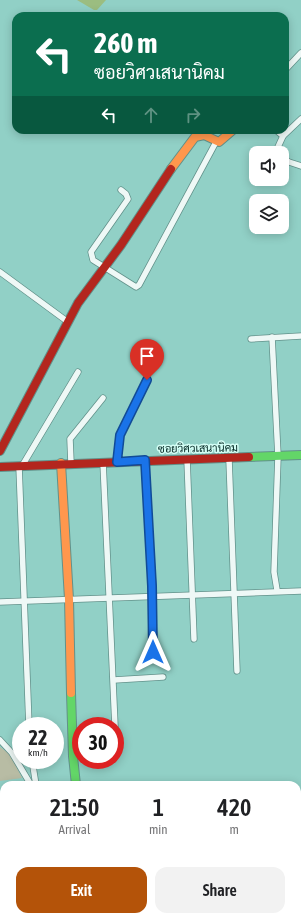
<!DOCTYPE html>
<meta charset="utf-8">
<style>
:root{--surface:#fff;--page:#f2f2f2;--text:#202124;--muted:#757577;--accent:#b45309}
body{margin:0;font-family:"Asap Condensed",Sarabun,sans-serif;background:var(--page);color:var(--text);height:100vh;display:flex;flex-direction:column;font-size:15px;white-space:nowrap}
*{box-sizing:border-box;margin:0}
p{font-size:13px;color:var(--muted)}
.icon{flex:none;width:22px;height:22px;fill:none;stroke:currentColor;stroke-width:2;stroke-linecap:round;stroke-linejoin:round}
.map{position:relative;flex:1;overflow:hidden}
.panel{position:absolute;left:0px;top:781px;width:301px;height:140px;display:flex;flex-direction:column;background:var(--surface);border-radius:12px 12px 0 0;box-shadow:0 2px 10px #0003}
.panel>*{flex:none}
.top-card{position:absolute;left:12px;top:12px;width:277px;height:122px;border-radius:12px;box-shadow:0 2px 10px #0003;background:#0b6e4f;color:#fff;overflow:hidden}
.tools{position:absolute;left:249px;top:146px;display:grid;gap:8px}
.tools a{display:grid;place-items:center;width:40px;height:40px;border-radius:8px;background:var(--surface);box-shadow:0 2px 10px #0003;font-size:20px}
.speed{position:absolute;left:12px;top:717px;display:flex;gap:8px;font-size:20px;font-weight:700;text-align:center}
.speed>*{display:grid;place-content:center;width:52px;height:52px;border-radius:50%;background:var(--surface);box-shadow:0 2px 10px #0003;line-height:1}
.speed small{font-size:10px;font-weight:400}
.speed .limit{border:6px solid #d22;background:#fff;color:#111}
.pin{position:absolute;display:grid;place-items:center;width:34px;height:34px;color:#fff;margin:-41px -17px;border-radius:50% 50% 50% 0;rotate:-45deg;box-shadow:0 0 4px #0007}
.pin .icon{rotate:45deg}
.me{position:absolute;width:44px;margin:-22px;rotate:0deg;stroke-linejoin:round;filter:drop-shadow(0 0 3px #0008)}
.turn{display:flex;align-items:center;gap:14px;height:84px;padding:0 16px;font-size:18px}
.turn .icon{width:52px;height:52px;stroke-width:2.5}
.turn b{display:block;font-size:28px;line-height:34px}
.lanes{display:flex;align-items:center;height:38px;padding:0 16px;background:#0003;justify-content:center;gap:20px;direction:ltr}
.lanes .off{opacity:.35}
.eta{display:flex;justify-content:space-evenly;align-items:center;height:68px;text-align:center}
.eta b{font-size:24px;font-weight:600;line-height:28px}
.button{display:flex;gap:8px;margin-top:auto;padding:8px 16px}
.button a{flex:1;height:46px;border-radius:12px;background:var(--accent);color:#fff;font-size:16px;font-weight:600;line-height:46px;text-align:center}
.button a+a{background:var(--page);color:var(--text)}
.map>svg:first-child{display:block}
</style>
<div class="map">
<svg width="301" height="921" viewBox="0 0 301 921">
<rect width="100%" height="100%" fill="#91d0c6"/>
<polygon fill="#b8bca4" points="0,747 11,755 22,778 0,781"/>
<polygon fill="#9bbd80" points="77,0 106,0 97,10 94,10"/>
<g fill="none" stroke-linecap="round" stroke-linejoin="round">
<defs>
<g id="street">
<polyline points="285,70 301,53"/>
<polyline points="276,130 283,136 278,147 278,153"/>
<polyline points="283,136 301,119"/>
<polyline points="282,157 289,162 301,166"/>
<polyline points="121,190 126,194 128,199 91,252 93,260 136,287 139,285 216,142"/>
<polyline points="0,272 68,322"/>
<polyline points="272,337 278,456 274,572 277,590"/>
<polyline points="251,339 301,336"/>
<polyline points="187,459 194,639"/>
<polyline points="229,459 237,671"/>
<polyline points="145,460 153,586 153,652"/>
<polyline points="103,462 115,726"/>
<polyline points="117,462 120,435 147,380"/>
<polyline points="71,463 70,439 103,398"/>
<polyline points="19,466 29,726"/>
<polyline points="22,466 78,372"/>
<polyline points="0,602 301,591"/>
<polyline points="114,680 163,677"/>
<polyline points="115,728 116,749"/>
<polyline points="0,740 12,753 31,785"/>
<polyline points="32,760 36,785"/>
<polyline points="115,917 120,921"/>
</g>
<g id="fast">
<polyline points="249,457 301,455"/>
<polyline points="71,693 73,756 76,785"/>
</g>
<g id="slow">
<polyline points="171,169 195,137 204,135 219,142 233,130"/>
<polyline points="61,463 69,599 71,693"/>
</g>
<g id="jam">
<polyline points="0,451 78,303 121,245 171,169"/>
<polyline points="0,467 249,457"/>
</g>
</defs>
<use href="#street" stroke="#62918a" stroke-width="7"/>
<use href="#fast" stroke="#62918a" stroke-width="10"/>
<use href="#slow" stroke="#62918a" stroke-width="10"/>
<use href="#jam" stroke="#62918a" stroke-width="10"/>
<use href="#street" stroke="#eef8f6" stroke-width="5.5"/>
<use href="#fast" stroke="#63d668" stroke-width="8"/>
<use href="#slow" stroke="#ff974d" stroke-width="8"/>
<use href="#jam" stroke="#b3261e" stroke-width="8"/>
</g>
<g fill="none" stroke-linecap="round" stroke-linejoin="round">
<defs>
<polyline id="route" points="147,380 120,435 117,462 145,460 152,586 153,652"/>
</defs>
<use href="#route" stroke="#114b97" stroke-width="10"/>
<use href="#route" stroke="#1a73e8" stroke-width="7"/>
</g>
<g text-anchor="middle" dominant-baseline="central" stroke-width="3" stroke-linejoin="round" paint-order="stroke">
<g font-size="11" fill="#002621" stroke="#d4fef5">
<text transform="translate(198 448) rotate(-1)">ซอยวิศวเสนานิคม</text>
</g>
</g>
</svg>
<div class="tools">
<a><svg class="icon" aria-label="sound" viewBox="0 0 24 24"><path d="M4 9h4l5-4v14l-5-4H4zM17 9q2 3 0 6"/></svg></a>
<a><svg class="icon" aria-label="layers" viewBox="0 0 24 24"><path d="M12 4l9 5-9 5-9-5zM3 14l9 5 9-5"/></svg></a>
</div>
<div class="speed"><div>22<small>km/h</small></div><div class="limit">30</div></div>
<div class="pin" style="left:147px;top:380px;background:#d93025"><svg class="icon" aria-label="arrive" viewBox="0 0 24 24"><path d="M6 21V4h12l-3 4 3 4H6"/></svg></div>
<svg class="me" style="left:153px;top:652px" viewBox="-20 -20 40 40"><path d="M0-17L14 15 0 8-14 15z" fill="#1a73e8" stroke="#fff" stroke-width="4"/></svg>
<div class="top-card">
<div class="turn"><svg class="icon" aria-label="left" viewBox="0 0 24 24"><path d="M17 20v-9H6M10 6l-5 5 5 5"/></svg><div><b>260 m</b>ซอยวิศวเสนานิคม</div></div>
<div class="lanes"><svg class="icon" aria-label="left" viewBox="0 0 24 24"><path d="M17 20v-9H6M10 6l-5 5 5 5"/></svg><svg class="icon off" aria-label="ahead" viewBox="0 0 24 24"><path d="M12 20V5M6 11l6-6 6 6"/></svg><svg class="icon off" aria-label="right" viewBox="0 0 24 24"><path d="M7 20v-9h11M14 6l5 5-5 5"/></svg></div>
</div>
<section class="panel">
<div class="eta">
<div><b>21:50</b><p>Arrival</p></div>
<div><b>1</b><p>min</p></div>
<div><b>420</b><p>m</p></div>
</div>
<div class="button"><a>Exit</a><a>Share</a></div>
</section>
</div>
